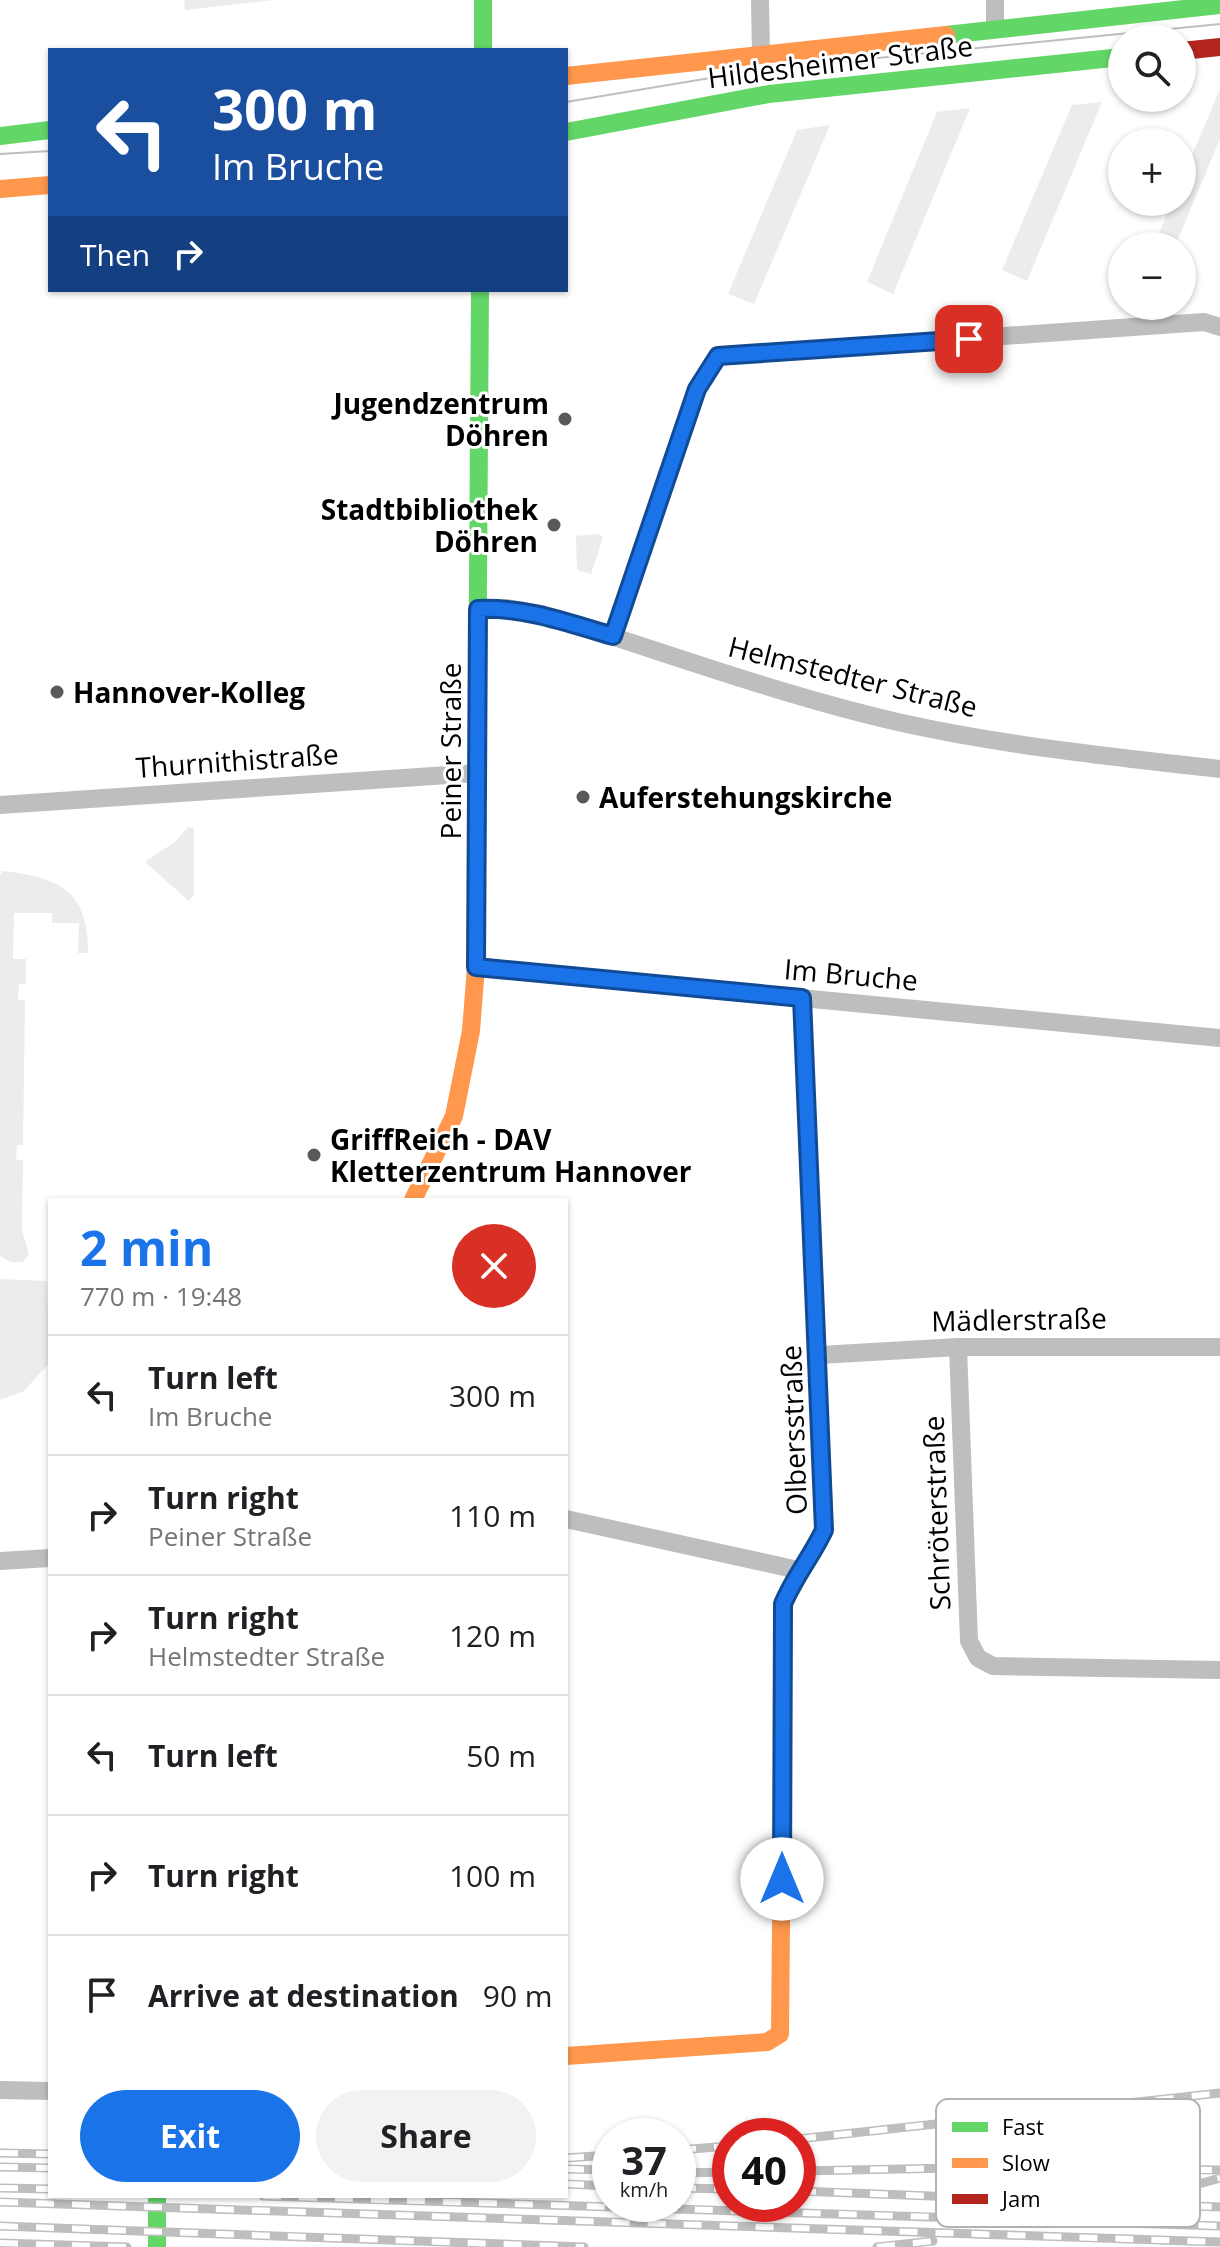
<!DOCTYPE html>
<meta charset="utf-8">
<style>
:root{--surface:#fff;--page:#f2f2f2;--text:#202124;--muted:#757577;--line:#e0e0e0;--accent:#1a73e8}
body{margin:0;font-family:"Open Sans",sans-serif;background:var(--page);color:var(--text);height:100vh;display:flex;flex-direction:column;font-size:30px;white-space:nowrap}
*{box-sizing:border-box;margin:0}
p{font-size:26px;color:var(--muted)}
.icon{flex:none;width:44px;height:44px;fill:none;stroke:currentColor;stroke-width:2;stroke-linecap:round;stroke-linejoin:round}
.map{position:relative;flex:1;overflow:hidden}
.details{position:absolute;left:48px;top:1198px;width:520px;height:1000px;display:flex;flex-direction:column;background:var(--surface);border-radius:0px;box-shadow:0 2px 6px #0004}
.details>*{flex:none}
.top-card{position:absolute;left:48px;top:48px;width:520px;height:244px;border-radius:0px;box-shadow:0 2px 6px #0004;background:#1a4fa0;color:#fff;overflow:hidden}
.fabs{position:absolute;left:1108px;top:24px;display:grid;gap:16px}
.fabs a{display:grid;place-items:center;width:88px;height:88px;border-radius:50%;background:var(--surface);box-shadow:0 2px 6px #0004;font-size:40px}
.speed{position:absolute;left:592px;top:2118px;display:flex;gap:16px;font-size:40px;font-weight:700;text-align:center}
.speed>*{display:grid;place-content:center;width:104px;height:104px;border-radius:50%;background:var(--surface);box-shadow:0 2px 6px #0004;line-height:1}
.speed small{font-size:20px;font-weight:400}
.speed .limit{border:12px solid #d22;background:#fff;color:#111}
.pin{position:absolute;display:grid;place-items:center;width:68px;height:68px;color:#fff;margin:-34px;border-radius:16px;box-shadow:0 4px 12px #0006}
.me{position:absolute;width:88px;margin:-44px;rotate:0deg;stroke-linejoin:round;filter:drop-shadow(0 0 6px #0008)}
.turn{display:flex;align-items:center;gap:28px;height:168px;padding:0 32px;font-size:36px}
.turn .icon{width:104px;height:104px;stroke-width:2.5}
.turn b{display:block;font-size:56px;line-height:68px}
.then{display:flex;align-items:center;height:76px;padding:0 32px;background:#0003;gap:16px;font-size:30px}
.round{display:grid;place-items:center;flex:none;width:84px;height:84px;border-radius:42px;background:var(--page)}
.head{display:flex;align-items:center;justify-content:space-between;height:136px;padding:0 32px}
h1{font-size:48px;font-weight:700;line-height:60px;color:var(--accent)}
.primary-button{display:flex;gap:16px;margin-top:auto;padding:16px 32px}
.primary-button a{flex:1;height:92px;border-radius:48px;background:var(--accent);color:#fff;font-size:32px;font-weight:700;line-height:92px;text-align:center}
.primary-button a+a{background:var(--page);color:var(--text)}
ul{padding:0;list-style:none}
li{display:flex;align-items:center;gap:24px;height:120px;padding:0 32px;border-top:2px solid var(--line)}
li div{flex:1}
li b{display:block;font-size:30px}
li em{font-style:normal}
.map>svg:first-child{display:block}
</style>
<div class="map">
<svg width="1220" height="2247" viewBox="0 0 1220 2247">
<rect width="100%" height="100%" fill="#fff"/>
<g fill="#ececec">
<polygon points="184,0 273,0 185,10"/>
<polygon points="1220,89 1220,139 1175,246 1154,246 1172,202 1182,202 1182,179"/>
<polygon points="1102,102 1027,281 1002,270 1072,105"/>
<polygon points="970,108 893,294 867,282 937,112"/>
<polygon points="830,125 754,304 728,294 797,130"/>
<polygon points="598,534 603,537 591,574 577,570 576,536"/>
<polygon points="188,827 194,828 194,895 189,901 145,862 176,841"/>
<path d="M3,871C59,877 89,891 88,953H78L79,923H52V913H14L13,959H26V984H19L18,1000H25L23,1145H17L16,1160H23L22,1230L29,1254L23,1262H11L0,1256V875Z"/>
<polygon points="0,1279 47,1281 50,1362 24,1391 0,1400"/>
</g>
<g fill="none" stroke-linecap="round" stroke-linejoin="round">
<g stroke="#bebebe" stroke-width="18">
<polyline points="760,0 761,55"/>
<polyline points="995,29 995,0"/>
<path d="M478,609L507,608L542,614C662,651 779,695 902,723C1006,746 1114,757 1220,769"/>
<polyline points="613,636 697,389 718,356 1204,322 1220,327"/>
<polyline points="0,805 478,773"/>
<polyline points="476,967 1220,1038"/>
<polyline points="958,1347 969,1641 978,1658 993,1666 1220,1670"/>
<polyline points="820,1355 958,1347 1220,1347"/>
<polyline points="566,1519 798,1570"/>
<polyline points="0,1561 50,1558"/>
<polyline points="0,2090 50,2091"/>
</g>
<g stroke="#63d668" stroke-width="18">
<polyline points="483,0 483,50"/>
<polyline points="946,35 1220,5"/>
<polyline points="566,132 769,94 1122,57"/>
<polyline points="0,136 50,130"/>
<polyline points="477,725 480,290"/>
<polyline points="782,1818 783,1604 824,1530 802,998"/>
<polyline points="157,2196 157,2247"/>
</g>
<g stroke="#ff974d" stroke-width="18">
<polyline points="566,76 946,35"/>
<polyline points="0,189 50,185"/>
<polyline points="413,1200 454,1116 471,1031 476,967 477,725"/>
<polyline points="566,2056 767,2042 780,2034 782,1818"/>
</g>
<polyline stroke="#b3261e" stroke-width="18" points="1182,51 1220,47"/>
<g stroke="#bebebe" stroke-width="2">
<polyline points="566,102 758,70 1220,24"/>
<polyline points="0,154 50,151"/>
</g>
<defs>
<g id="rail">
<polyline points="798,2139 1220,2093"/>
<polyline points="678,2150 730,2146"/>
<polyline points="0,2153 50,2154"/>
<polyline points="566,2158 610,2155"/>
<polyline points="0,2167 50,2168"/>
<polyline points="566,2169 610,2170"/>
<polyline points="798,2171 1005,2167 1220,2170"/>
<polyline points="678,2173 730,2172"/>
<polyline points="566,2184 610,2186"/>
<polyline points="0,2188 50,2189"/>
<polyline points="678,2188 730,2189"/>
<polyline points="798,2191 1220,2207"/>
<polyline points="263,2196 1220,2226"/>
<polyline points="1148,2198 1220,2178"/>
<polyline points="0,2202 1220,2242"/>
<polyline points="0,2226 584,2247"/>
<polyline points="0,2243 127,2247"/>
<polyline points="877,2247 933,2241"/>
</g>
</defs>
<use href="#rail" stroke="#bebebe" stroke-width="9"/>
<use href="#rail" stroke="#fff" stroke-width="6" stroke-dasharray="18" stroke-linecap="butt"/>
</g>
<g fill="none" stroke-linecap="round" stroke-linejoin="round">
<defs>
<path id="route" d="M782,1879L783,1604C794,1577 812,1556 824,1530L802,998L476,967L478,609C526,607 568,623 613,636L697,389L718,356L969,339"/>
</defs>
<use href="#route" stroke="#114b97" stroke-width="20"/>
<use href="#route" stroke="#1a73e8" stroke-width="14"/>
</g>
<g fill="#595959" stroke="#fff" stroke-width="3">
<circle cx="565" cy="419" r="8"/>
<circle cx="554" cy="525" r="8"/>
<circle cx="57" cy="692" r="8"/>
<circle cx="583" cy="797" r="8"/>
<circle cx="314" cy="1155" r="8"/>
</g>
<g text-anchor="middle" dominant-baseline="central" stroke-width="6" stroke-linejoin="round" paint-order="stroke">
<g font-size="28" fill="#000" stroke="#fff">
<text transform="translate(840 61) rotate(-7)">Hildesheimer Straße</text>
<text transform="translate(853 676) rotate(14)">Helmstedter Straße</text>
<text transform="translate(450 751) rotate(-90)">Peiner Straße</text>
<text transform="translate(237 760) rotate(-4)">Thurnithistraße</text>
<text transform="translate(851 974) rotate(5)">Im Bruche</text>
<text transform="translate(1019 1319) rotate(-1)">Mädlerstraße</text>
<text transform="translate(793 1430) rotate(-92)">Olbersstraße</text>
<text transform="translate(936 1513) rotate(-92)">Schröterstraße</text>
</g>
<g font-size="28" font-weight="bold" fill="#000" stroke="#fff" text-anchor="start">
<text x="549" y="403" text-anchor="end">Jugendzentrum<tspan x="549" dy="32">Döhren</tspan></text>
<text x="538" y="509" text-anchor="end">Stadtbibliothek<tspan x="538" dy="32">Döhren</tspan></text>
<text x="73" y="692">Hannover-Kolleg</text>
<text x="599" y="797">Auferstehungskirche</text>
<text x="330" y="1139">GriffReich - DAV<tspan x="330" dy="32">Kletterzentrum Hannover</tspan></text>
</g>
</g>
<rect x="936" y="2099" width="264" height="128" rx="12" fill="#fff" stroke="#b2b2b2" stroke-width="2"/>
<rect x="952" y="2122" width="36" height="10" fill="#63d668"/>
<rect x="952" y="2158" width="36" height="10" fill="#ff974d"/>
<rect x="952" y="2194" width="36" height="10" fill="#b3261e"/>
<g font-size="22" fill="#000">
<text x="1002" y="2135">Fast</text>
<text x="1002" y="2171">Slow</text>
<text x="1002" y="2207">Jam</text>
</g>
</svg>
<div class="fabs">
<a><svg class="icon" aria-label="search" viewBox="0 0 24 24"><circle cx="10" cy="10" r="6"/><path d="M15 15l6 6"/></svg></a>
<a>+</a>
<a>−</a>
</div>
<div class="speed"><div>37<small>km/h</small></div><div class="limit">40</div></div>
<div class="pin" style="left:969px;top:339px;background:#d93025"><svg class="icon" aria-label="arrive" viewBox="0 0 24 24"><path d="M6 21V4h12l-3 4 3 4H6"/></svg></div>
<svg class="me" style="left:782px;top:1879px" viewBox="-20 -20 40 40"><circle r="19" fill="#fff"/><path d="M0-13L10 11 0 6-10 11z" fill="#1a73e8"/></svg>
<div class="top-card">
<div class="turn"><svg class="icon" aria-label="left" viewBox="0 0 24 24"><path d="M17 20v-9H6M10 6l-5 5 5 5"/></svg><div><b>300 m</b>Im Bruche</div></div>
<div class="then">Then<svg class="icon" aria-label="right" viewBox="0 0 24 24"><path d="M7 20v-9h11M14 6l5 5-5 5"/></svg></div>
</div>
<section class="details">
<div class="head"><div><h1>2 min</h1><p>770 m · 19:48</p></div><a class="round" style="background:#d93025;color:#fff"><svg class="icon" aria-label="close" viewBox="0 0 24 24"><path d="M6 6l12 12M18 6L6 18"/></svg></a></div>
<ul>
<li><svg class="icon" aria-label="left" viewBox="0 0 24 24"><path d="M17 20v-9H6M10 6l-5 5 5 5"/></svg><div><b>Turn left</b><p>Im Bruche</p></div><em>300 m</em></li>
<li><svg class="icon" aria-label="right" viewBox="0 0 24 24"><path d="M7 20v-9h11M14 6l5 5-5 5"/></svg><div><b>Turn right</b><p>Peiner Straße</p></div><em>110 m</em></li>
<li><svg class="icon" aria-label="right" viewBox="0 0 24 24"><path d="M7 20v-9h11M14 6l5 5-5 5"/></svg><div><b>Turn right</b><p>Helmstedter Straße</p></div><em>120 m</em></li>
<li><svg class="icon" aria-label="left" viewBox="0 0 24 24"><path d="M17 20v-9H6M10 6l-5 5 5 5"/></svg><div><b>Turn left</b></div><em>50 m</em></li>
<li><svg class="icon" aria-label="right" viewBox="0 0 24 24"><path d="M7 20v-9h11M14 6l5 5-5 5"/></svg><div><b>Turn right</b></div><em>100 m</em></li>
<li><svg class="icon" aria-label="arrive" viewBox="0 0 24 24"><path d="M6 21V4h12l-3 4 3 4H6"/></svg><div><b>Arrive at destination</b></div><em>90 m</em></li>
</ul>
<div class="primary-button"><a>Exit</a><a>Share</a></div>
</section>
</div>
